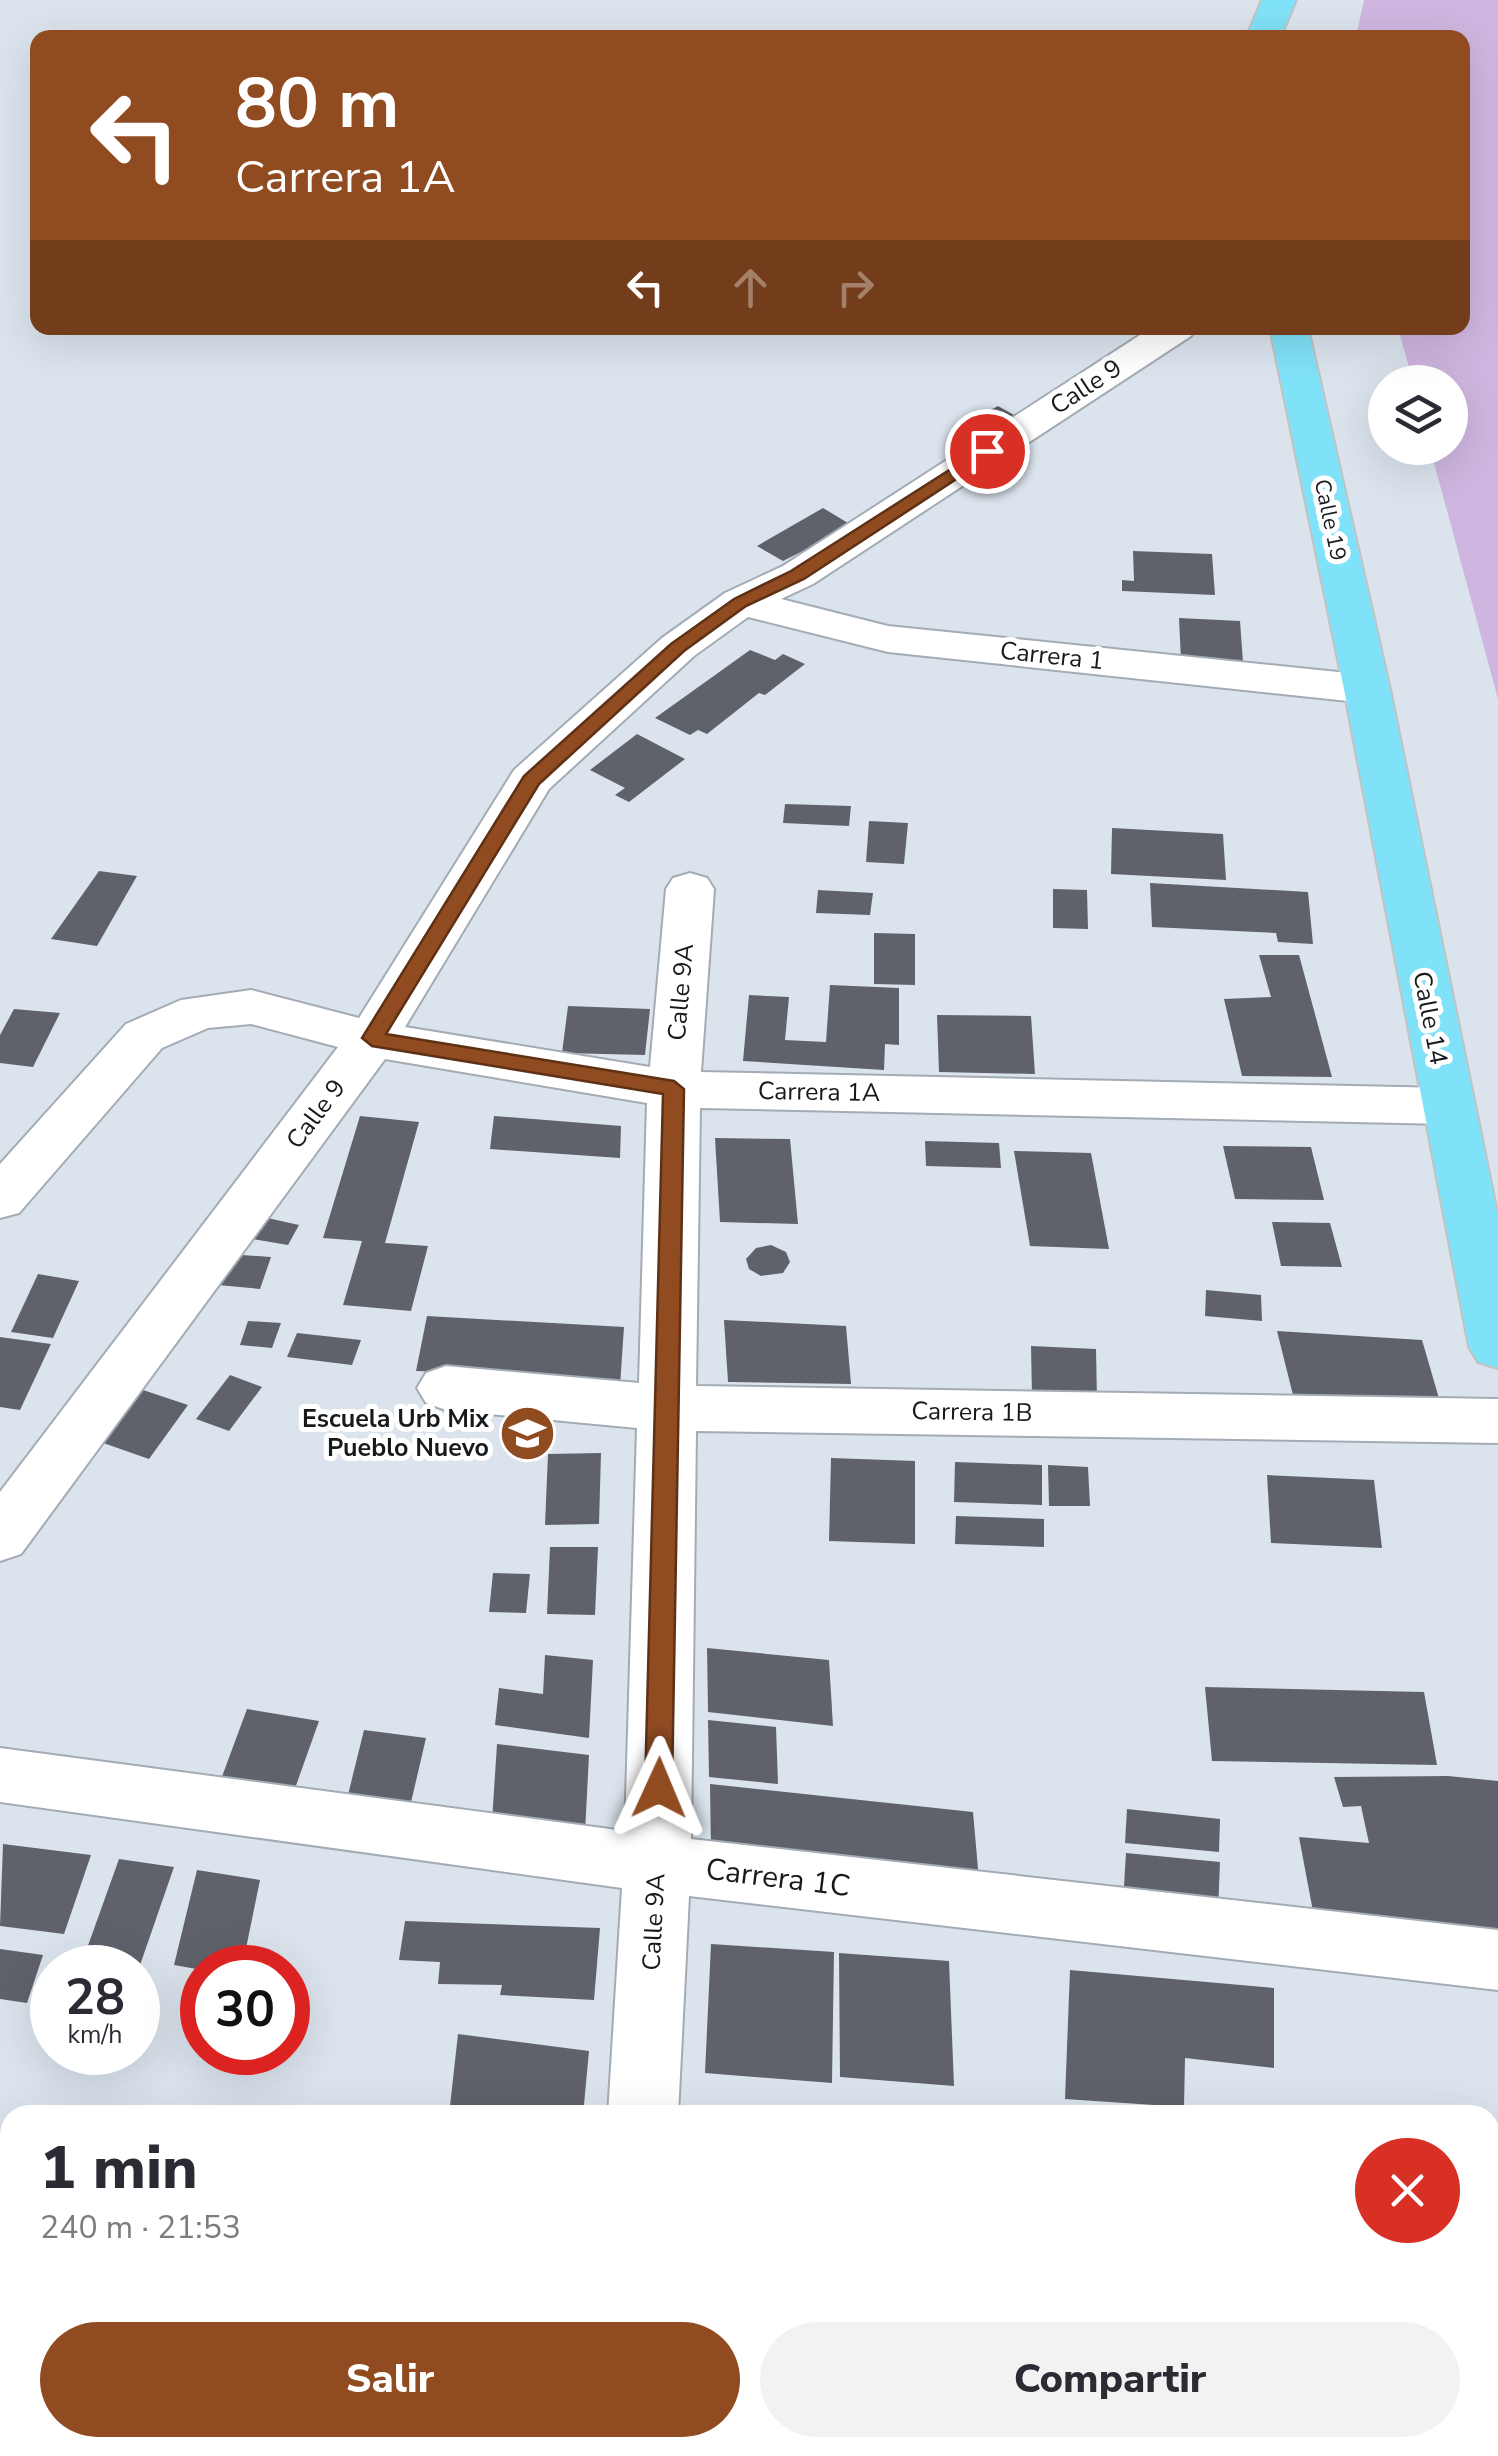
<!DOCTYPE html>
<html lang="es">
<meta charset="utf-8">
<style>
:root{--surface:#fff;--page:#f2f2f3;--text:#2b2b33;--muted:#7c7c81;--accent:#904b21}
body{margin:0;font-family:"Nunito Sans",sans-serif;background:var(--page);color:var(--text);height:100vh;display:flex;flex-direction:column;font-size:38px;white-space:nowrap}
*{box-sizing:border-box;margin:0}
p{font-size:32px;color:var(--muted)}
.icon{flex:none;width:55px;height:55px;fill:none;stroke:currentColor;stroke-width:2;stroke-linecap:round;stroke-linejoin:round}
.map{position:relative;flex:1;overflow:hidden}
.panel{position:absolute;left:0px;top:2105px;width:1500px;height:352px;display:flex;flex-direction:column;background:var(--surface);border-radius:30px 30px 0 0;box-shadow:0 10px 40px #0002}
.panel>*{flex:none}
.guide{position:absolute;left:30px;top:30px;width:1440px;height:305px;border-radius:20px;box-shadow:0 10px 40px #0002;background:#904b21;color:#fff;overflow:hidden}
.fabs{position:absolute;left:1368px;top:365px;display:grid;gap:20px}
.fabs a{display:grid;place-items:center;width:100px;height:100px;border-radius:50%;background:var(--surface);box-shadow:0 10px 40px #0002;font-size:50px}
.speed{position:absolute;left:30px;top:1945px;display:flex;gap:20px;font-size:50px;font-weight:700;text-align:center}
.speed>*{display:grid;place-content:center;width:130px;height:130px;border-radius:50%;background:var(--surface);box-shadow:0 10px 40px #0002;line-height:1}
.speed small{font-size:25px;font-weight:400}
.speed .limit{border:15px solid #d22;background:#fff;color:#111}
.pin{position:absolute;display:grid;place-items:center;width:85px;height:85px;color:#fff;margin:-42px;border:5px solid #fff;border-radius:50%;box-shadow:0 2px 10px #0007}
.me{position:absolute;width:110px;margin:-55px;rotate:1deg;stroke-linejoin:round;filter:drop-shadow(0 0 8px #0008)}
.turn{display:flex;align-items:center;gap:35px;height:210px;padding:0 40px;font-size:45px}
.turn .icon{width:130px;height:130px;stroke-width:2.5}
.turn b{display:block;font-size:70px;line-height:85px}
.lanes{display:flex;align-items:center;height:95px;padding:0 40px;background:#0003;justify-content:center;gap:50px;direction:ltr}
.lanes .off{opacity:.35}
.round{display:grid;place-items:center;flex:none;width:105px;height:105px;border-radius:52px;background:var(--page)}
.overview{display:flex;align-items:center;justify-content:space-between;height:170px;padding:0 40px}
h1{font-size:60px;font-weight:800;line-height:75px}
.primary-button{display:flex;gap:20px;margin-top:auto;padding:20px 40px}
.primary-button a{flex:1;height:115px;border-radius:60px;background:var(--accent);color:#fff;font-size:40px;font-weight:800;line-height:115px;text-align:center}
.primary-button a+a{background:var(--page);color:var(--text)}
.map>svg:first-child{display:block}
</style>
<div class="map">
<svg width="1498" height="2456" viewBox="0 0 1498 2456">
<rect width="100%" height="100%" fill="#dbe4ed"/>
<polygon fill="#cfb6e0" points="1364,0 1498,0 1498,699 1430,448 1450,448 1450,382 1413,382 1398,328 1462,328 1462,38 1356,37"/>
<g fill="#60626b">
<polygon points="998,406 1021,419 984,440 960,426"/>
<polygon points="823,508 853,526 783,561 757,546"/>
<polygon points="1133,551 1212,554 1215,595 1122,591 1122,580 1134,581"/>
<polygon points="1179,618 1240,621 1243,662 1181,660"/>
<polygon points="750,650 775,660 783,654 805,664 765,695 759,693 707,734 698,730 690,735 655,718"/>
<polygon points="637,734 685,759 629,802 615,795 625,788 590,770"/>
<polygon points="785,804 851,806 849,826 783,823"/>
<polygon points="869,821 908,823 904,864 866,862"/>
<polygon points="1112,828 1223,834 1226,880 1111,874"/>
<polygon points="99,871 137,876 97,946 51,939"/>
<polygon points="1150,883 1308,892 1313,944 1278,942 1276,933 1152,927"/>
<polygon points="1053,889 1087,890 1088,929 1053,928"/>
<polygon points="818,890 873,893 870,915 816,913"/>
<polygon points="874,933 915,934 915,985 874,984"/>
<polygon points="1259,955 1299,955 1332,1077 1242,1076 1224,999 1271,997"/>
<polygon points="830,985 899,988 899,1045 885,1044 884,1070 743,1061 749,995 789,997 785,1040 826,1042"/>
<polygon points="568,1006 650,1009 645,1055 562,1053"/>
<polygon points="14,1009 60,1013 33,1067 0,1063 0,1035"/>
<polygon points="937,1015 1031,1016 1035,1074 939,1072"/>
<polygon points="360,1116 419,1122 385,1243 428,1246 411,1311 343,1305 362,1241 323,1238"/>
<polygon points="494,1116 621,1126 620,1158 490,1149"/>
<polygon points="715,1138 790,1139 798,1224 720,1222"/>
<polygon points="925,1141 999,1143 1001,1168 926,1166"/>
<polygon points="1223,1146 1311,1147 1324,1200 1235,1199"/>
<polygon points="1014,1151 1091,1153 1109,1249 1030,1246"/>
<polygon points="263,1217 299,1225 288,1245 253,1239"/>
<polygon points="1272,1222 1330,1223 1342,1267 1281,1266"/>
<polygon points="771,1245 786,1252 790,1262 783,1273 761,1276 749,1269 746,1259 756,1248"/>
<polygon points="228,1254 271,1257 260,1289 218,1285"/>
<polygon points="38,1274 79,1281 53,1338 11,1332"/>
<polygon points="1206,1290 1261,1295 1262,1321 1205,1316"/>
<polygon points="427,1316 624,1327 619,1401 595,1397 594,1378 416,1371"/>
<polygon points="724,1320 846,1326 851,1384 728,1382"/>
<polygon points="248,1321 281,1323 272,1348 240,1345"/>
<polygon points="1277,1331 1422,1340 1445,1419 1297,1411"/>
<polygon points="297,1333 361,1340 352,1365 287,1357"/>
<polygon points="0,1337 51,1344 20,1410 0,1407"/>
<polygon points="1031,1346 1096,1349 1097,1400 1032,1397"/>
<polygon points="230,1375 262,1387 229,1431 196,1419"/>
<polygon points="128,1385 188,1405 149,1459 89,1438"/>
<polygon points="601,1453 599,1524 545,1525 548,1454"/>
<polygon points="831,1458 915,1461 915,1544 829,1541"/>
<polygon points="955,1462 1042,1465 1042,1505 954,1502"/>
<polygon points="1048,1465 1088,1467 1090,1506 1049,1506"/>
<polygon points="1267,1475 1374,1480 1382,1548 1271,1543"/>
<polygon points="956,1516 1044,1519 1044,1547 955,1544"/>
<polygon points="550,1547 598,1547 595,1615 547,1614"/>
<polygon points="493,1573 530,1574 526,1613 489,1612"/>
<polygon points="707,1648 829,1660 833,1726 708,1712"/>
<polygon points="545,1655 593,1660 589,1738 495,1725 499,1688 543,1694"/>
<polygon points="1205,1687 1424,1692 1437,1765 1212,1761"/>
<polygon points="247,1709 319,1721 293,1794 220,1782"/>
<polygon points="708,1720 776,1727 778,1784 709,1777"/>
<polygon points="364,1730 426,1738 409,1811 346,1803"/>
<polygon points="497,1744 589,1755 585,1833 492,1821"/>
<polygon points="1448,1776 1498,1781 1498,1942 1315,1922 1299,1837 1369,1843 1361,1806 1343,1807 1334,1777"/>
<polygon points="710,1784 973,1812 979,1880 711,1851"/>
<polygon points="1127,1809 1220,1819 1219,1852 1125,1843"/>
<polygon points="3,1844 91,1855 64,1934 0,1926"/>
<polygon points="1126,1853 1220,1862 1218,1912 1123,1902"/>
<polygon points="119,1859 174,1867 139,1968 80,1968"/>
<polygon points="197,1870 260,1880 242,1968 202,1970 174,1965"/>
<polygon points="405,1921 600,1928 594,2000 500,1995 502,1985 438,1984 440,1962 399,1960"/>
<polygon points="711,1944 834,1952 832,2083 705,2073"/>
<polygon points="0,1949 43,1955 27,2003 0,1999"/>
<polygon points="839,1953 949,1961 954,2086 840,2077"/>
<polygon points="1070,1970 1274,1988 1274,2068 1185,2058 1184,2107 1065,2099"/>
<polygon points="458,2034 589,2051 583,2115 449,2115"/>
<polygon points="1490,2274 1498,2275 1498,2456 1310,2456 1310,2448 1490,2448"/>
<polygon points="0,2324 10,2325 10,2389 0,2388"/>
<polygon points="691,2448 805,2448 805,2456 690,2456"/>
<polygon points="822,2448 921,2448 984,2453 822,2456"/>
</g>
<g fill="none" stroke-linecap="round" stroke-linejoin="round">
<defs>
<g id="minor">
<polygon points="1151,328 1196,328 1191,336 813,584 781,599 888,626 1367,675 1383,679 1390,689 1383,699 1367,703 888,652 748,617 694,656 549,789 405,1027 650,1067 666,889 673,878 690,873 707,878 714,889 701,1072 1447,1088 1466,1093 1473,1106 1466,1119 1447,1124 700,1108 696,1386 1498,1399 1498,1443 696,1431 691,1839 1498,1930 1498,1990 689,1896 678,2115 608,2115 622,1888 0,1802 0,1748 625,1831 637,1428 446,1410 426,1403 417,1388 426,1373 446,1366 639,1383 647,1103 385,1059 21,1554 0,1561 0,1492 338,1047 251,1024 208,1028 162,1048 19,1213 0,1218 0,1164 126,1024 181,1000 251,990 359,1018 514,770 662,638 725,593 783,566"/>
<polygon points="0,2377 10,2378 10,2448 26,2448 10,2454 0,2453"/>
<polygon points="196,2448 331,2448 334,2456 199,2456"/>
<rect x="586" y="2448" width="76" height="8"/>
</g>
<g id="highway">
<polygon points="1262,0 1296,0 1280,38 1246,38"/>
<polygon points="1270,328 1308,328 1390,689 1498,1217 1498,1368 1478,1362 1469,1347 1344,689"/>
</g>
</defs>
<use href="#minor" stroke="#a3abb4" stroke-width="4"/>
<use href="#highway" stroke="#c3c3c4" stroke-width="4"/>
<use href="#minor" fill="#fff" fill-rule="evenodd"/>
<use href="#highway" fill="#80e2f8" fill-rule="evenodd"/>
</g>
<polygon fill="#904b21" stroke="#5e3115" stroke-width="2.5" points="987,446 996,451 993,455 804,579 746,606 684,651 539,784 386,1034 674,1081 684,1089 672,1788 668,1796 659,1799 649,1796 645,1788 663,1094 372,1046 362,1038 524,776 671,644 734,599 791,571"/>
<defs>
<symbol id="school-disc" viewBox="-11 -11 22 22"><circle r="9.5" fill="#904b21" stroke="#fff"/><path d="M0-5L7-2L0 1L-7-2ZM-4 1L0 2.5L4 1V4Q0 6-4 4Z" fill="#fff"/></symbol>
</defs>
<g fill-rule="evenodd">
<use href="#school-disc" x="496" y="1402" width="63" height="63"/>
</g>
<g text-anchor="middle" dominant-baseline="central" stroke-width="10" stroke-linejoin="round" paint-order="stroke">
<g font-size="22" fill="#171a1d" stroke="#fff">
<text transform="translate(1330 520) rotate(78)">Calle 19</text>
</g>
<g font-size="25" fill="#171a1d" stroke="#fff">
<text transform="translate(1086 387) rotate(-33)">Calle 9</text>
<text transform="translate(1052 656) rotate(6)">Carrera 1</text>
<text transform="translate(681 992) rotate(-85)">Calle 9A</text>
<text transform="translate(1430 1018) rotate(79)">Calle 14</text>
<text transform="translate(819 1092) rotate(1)">Carrera 1A</text>
<text transform="translate(316 1114) rotate(-53)">Calle 9</text>
<text transform="translate(972 1412) rotate(1)">Carrera 1B</text>
<text transform="translate(654 1922) rotate(-87)">Calle 9A</text>
</g>
<g font-size="25" font-weight="bold" fill="#171a1d" stroke="#fff" text-anchor="end">
<text x="489" y="1419">Escuela Urb Mix<tspan x="489" dy="29">Pueblo Nuevo</tspan></text>
</g>
<g font-size="30" fill="#171a1d" stroke="#fff">
<text transform="translate(778 1878) rotate(7)">Carrera 1C</text>
</g>
</g>
</svg>
<div class="fabs">
<a><svg class="icon" aria-label="layers" viewBox="0 0 24 24"><path d="M12 4l9 5-9 5-9-5zM3 14l9 5 9-5"/></svg></a>
</div>
<div class="speed"><div>28<small>km/h</small></div><div class="limit">30</div></div>
<div class="pin" style="left:987px;top:451px;background:#d93025"><svg class="icon" aria-label="arrive" viewBox="0 0 24 24"><path d="M6 21V4h12l-3 4 3 4H6"/></svg></div>
<svg class="me" style="left:659px;top:1788px" viewBox="-20 -20 40 40"><path d="M0-17L14 15 0 8-14 15z" fill="#904b21" stroke="#fff" stroke-width="4"/></svg>
<div class="guide">
<div class="turn"><svg class="icon" aria-label="left" viewBox="0 0 24 24"><path d="M17 20v-9H6M10 6l-5 5 5 5"/></svg><div><b>80 m</b>Carrera 1A</div></div>
<div class="lanes"><svg class="icon" aria-label="left" viewBox="0 0 24 24"><path d="M17 20v-9H6M10 6l-5 5 5 5"/></svg><svg class="icon off" aria-label="ahead" viewBox="0 0 24 24"><path d="M12 20V5M6 11l6-6 6 6"/></svg><svg class="icon off" aria-label="right" viewBox="0 0 24 24"><path d="M7 20v-9h11M14 6l5 5-5 5"/></svg></div>
</div>
<section class="panel">
<div class="overview"><div><h1>1 min</h1><p>240 m · 21:53</p></div><a class="round" style="background:#d93025;color:#fff"><svg class="icon" aria-label="close" viewBox="0 0 24 24"><path d="M6 6l12 12M18 6L6 18"/></svg></a></div>
<div class="primary-button"><a>Salir</a><a>Compartir</a></div>
</section>
</div>
